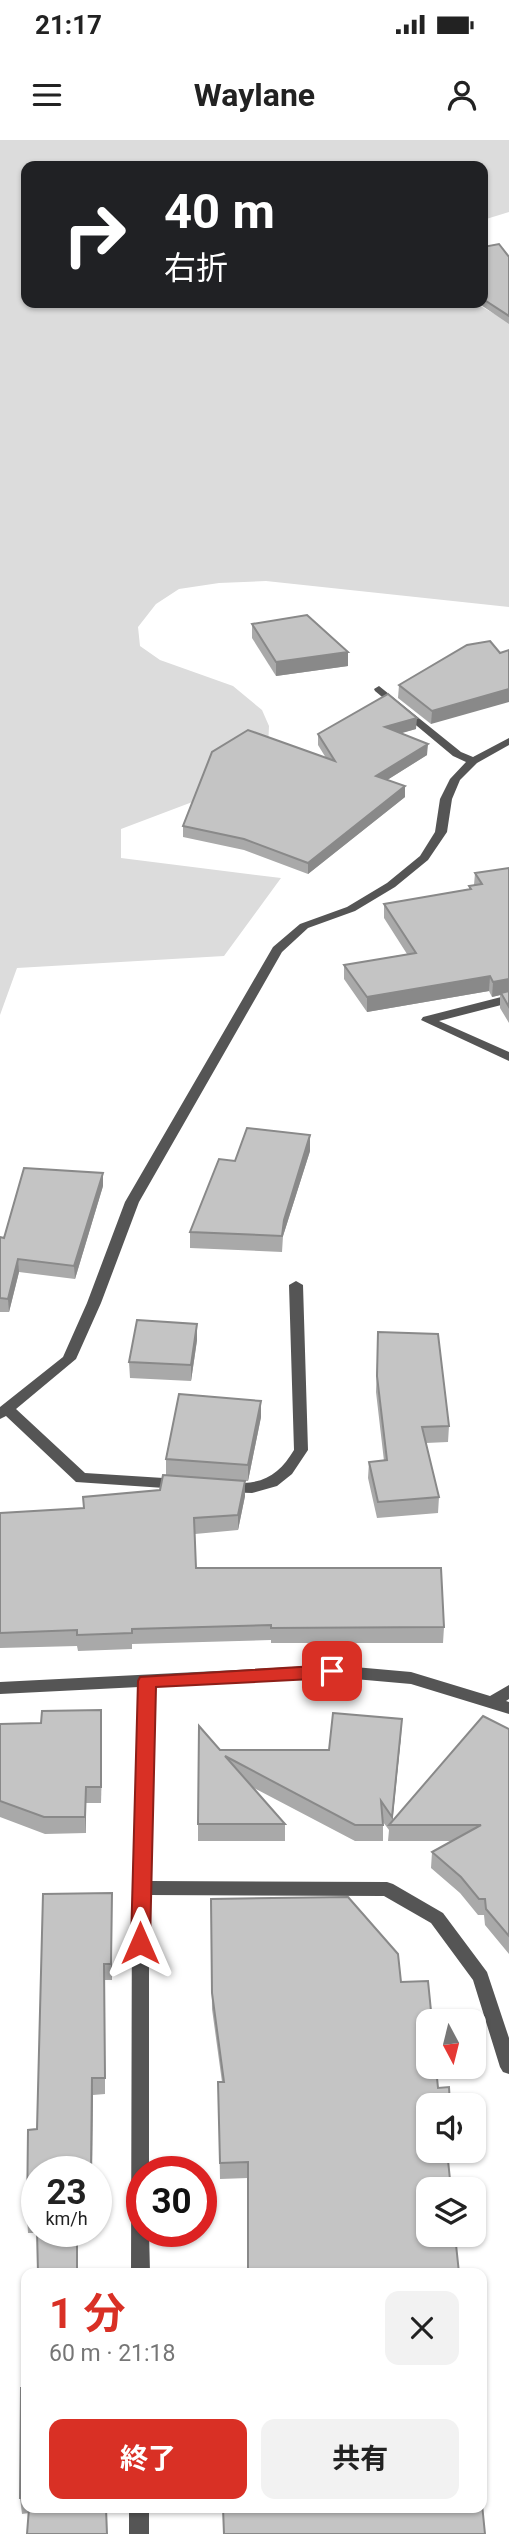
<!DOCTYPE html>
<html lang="ja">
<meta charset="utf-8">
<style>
:root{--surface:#fff;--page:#f2f2f2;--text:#222;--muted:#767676;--accent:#d93025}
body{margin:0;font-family:Roboto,"Noto Sans JP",sans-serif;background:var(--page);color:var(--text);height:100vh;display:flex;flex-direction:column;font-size:26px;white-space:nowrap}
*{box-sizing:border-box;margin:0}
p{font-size:23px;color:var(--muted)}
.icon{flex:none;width:38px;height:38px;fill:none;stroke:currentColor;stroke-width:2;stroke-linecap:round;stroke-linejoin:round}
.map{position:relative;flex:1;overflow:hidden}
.side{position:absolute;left:21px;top:2128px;width:466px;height:245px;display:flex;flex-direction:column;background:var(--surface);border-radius:14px;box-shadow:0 2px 5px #0004}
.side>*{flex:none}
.hud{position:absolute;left:21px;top:21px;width:467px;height:147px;border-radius:14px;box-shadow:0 2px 5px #0004;background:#202124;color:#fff;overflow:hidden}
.needle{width:46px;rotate:173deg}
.buttons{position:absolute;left:416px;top:1869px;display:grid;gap:14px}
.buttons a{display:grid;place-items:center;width:70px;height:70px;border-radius:14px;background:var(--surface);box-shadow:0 2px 5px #0004;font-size:35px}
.speed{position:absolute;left:21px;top:2016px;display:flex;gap:14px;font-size:35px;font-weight:700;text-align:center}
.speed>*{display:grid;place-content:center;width:91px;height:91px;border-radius:50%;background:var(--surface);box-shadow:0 2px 5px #0004;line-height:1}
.speed small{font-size:18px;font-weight:400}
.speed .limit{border:10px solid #d22;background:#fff;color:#111}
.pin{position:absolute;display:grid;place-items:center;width:60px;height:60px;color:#fff;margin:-30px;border-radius:14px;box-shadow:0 4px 10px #0006}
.me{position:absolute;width:77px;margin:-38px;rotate:0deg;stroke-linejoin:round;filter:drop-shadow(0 0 5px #0008)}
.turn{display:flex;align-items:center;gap:24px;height:147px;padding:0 28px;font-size:32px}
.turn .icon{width:91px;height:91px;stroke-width:2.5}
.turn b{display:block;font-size:49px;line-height:60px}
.round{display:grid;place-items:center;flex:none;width:74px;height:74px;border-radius:14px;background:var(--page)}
.summary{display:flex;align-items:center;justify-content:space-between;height:119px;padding:0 28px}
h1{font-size:42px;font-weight:700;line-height:52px;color:var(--accent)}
.primary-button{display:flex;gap:14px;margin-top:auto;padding:14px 28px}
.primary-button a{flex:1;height:80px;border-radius:14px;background:var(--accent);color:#fff;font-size:28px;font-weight:700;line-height:80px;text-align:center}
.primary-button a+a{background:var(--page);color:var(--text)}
.status{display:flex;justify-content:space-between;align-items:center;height:49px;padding:0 35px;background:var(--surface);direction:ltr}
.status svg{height:19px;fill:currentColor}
header{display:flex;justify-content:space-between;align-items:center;height:91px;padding:0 28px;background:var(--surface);font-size:32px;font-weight:700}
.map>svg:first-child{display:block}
</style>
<div class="status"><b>21:17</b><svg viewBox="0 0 49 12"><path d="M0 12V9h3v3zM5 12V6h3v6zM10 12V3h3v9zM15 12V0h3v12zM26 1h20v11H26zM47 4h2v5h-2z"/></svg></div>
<header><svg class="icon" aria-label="menu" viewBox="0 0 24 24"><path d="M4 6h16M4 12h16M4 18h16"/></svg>Waylane<svg class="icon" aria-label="person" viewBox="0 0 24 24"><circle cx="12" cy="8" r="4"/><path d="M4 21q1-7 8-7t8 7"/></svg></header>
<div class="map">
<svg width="509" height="2394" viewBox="0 0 509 2394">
<rect width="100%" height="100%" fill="#fff"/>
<polygon fill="#dcdcdc" points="0,0 509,0 509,72 483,80 483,26 26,26 26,163 475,163 509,182 509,467 266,441 219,443 179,449 156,464 138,487 140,506 160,520 233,546 262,570 269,586 268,609 195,661 121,689 121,718 281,738 224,816 17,828 0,875"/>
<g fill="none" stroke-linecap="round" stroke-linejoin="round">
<g fill="#555" fill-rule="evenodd">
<polygon points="379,546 461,612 473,617 509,598 509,605 477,623 460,640 452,659 447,692 428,720 395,747 355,771 308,788 282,812 139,1062 101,1163 76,1219 16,1269 85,1333 179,1339 186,1344 179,1349 76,1342 6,1276 0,1279 0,1267 63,1217 87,1163 125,1062 273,807 300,784 347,767 387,743 420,716 435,692 440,659 450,639 466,622 453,616 375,551 374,549"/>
<polygon points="509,855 509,863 439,881 509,912 509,921 421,880 423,877"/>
<path d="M296,1141L303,1145L308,1310L292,1334L277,1346L252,1353L222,1352L220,1348L222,1344C229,1342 237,1343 244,1343C268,1342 282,1330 294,1310L289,1145Z"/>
<polygon points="332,1525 411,1532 490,1556 509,1545 509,1559 506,1561 509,1562 509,1574 411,1544 332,1537 155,1546 149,1741 387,1742 393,1744 443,1773 487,1832 509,1898 509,1934 503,1932 500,1927 473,1840 431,1783 384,1756 149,1755 149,2032 142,2032 142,2091 149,2091 150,2133 131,2133 132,1748 139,1547 0,1554 0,1542"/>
<rect x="129" y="2368" width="20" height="26"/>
</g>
</g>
<g fill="#a9a9a9">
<polygon points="483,107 509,117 509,184 478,163 483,163"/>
<polygon points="252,484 348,512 348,526 276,536 252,498"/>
<polygon points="467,505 431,584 398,558 399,545"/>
<polygon points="416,589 400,593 427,615 387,640 405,657 308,734 244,710 183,697 183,686 326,618 318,605 318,594"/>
<polygon points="509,728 509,883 500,868 500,855 492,857 489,851 367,872 344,839 344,825 407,814 384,778 384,764 469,749 469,746 474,745 475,733"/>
<polygon points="310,1011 283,1096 282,1112 190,1108 190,1092 235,1021"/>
<polygon points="103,1046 75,1139 19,1132 9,1172 0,1172 0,1097 4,1098"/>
<polygon points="197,1184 197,1200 191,1241 130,1238 129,1222"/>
<polygon points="378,1192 449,1286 448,1302 426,1303 439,1357 438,1373 377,1378 368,1338 369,1322 384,1321 376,1252"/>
<polygon points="261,1277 248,1341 245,1341 245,1356 238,1390 195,1394 196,1428 444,1487 443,1503 271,1503 271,1500 132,1504 132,1509 78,1511 77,1506 0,1508 0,1373 83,1368 83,1357 160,1350 166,1335 166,1319"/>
<polygon points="0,1584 102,1586 101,1663 86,1663 86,1693 45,1694 0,1677"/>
<polygon points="509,1589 509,1814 485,1785 484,1775 478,1775 460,1753 431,1728 432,1712 451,1701 388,1701 389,1690 383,1682 383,1701 355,1701 252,1647 285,1684 285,1701 198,1701 198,1684 220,1610 329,1610 401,1596 392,1681"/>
<polygon points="348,1757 248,2038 220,2039 218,1942 222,1942 212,1869 211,1759"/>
<polygon points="112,1770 112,1840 105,1840 105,1954 93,1955 37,2032 37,2091 78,2091 78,2133 38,2133 38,2093 28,2093 27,2076 37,1989"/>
<polygon points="26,2248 26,2368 107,2368 107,2394 27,2394 29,2373 22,2374 20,2358"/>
</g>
<g fill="#898989">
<polygon points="348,512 348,526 276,536 276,522"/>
<polygon points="509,549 509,562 431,584 432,571"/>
<polygon points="417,578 416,589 385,598 385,587"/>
<polygon points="428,604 427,615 376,647 376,636"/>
<polygon points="405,646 405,657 308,734 308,723"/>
<polygon points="490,836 489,851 367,872 367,857"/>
<polygon points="509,839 509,853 492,857 493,842"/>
<polygon points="310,995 310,1011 283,1096 282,1112 284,1080"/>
<polygon points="103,1033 103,1046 75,1139 74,1126"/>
<polygon points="18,1119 19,1132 9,1172 8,1159"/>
<polygon points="197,1184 197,1200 191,1241 191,1225"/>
<polygon points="261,1261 261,1277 248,1341 248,1325"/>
<polygon points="245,1341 245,1356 238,1390 238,1375"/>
<polygon points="101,1570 102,1586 101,1663"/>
<polygon points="402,1579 401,1596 392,1685 392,1677"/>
<polygon points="86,1647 86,1693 85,1677"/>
<polygon points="112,1753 112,1840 111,1824"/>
<polygon points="104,1824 105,1840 105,1954 105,1938"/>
<polygon points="92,1938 93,1955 92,2032 91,2032"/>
<rect x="77" y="2091" width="1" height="42"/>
</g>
<g fill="#c4c4c4" stroke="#898989" stroke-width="2">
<polygon points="499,104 509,117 509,176 483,159 483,107"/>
<polygon points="307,475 348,512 276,522 252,484"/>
<polygon points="490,501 500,513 509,510 509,549 432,571 399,545 467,505"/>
<polygon points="388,554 417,578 385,587 428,604 376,636 405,646 308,723 244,699 183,686 212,612 248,590 335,621 318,594"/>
<polygon points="509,728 509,839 493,842 490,836 367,857 344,825 416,813 384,764 471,749 469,746 482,744 475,733"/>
<polygon points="509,851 509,867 501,853"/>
<polygon points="247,988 310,995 284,1080 282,1096 190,1092 219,1019 235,1021"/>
<polygon points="24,1028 103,1033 74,1126 18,1119 8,1159 0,1158 0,1097 4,1098"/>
<polygon points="137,1180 197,1184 191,1225 129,1222"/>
<polygon points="378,1192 438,1194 449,1286 422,1287 439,1357 378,1362 369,1322 387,1320 377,1236"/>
<polygon points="179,1254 261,1261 248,1325 166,1319"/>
<polygon points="163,1335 245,1341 238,1375 194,1378 196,1428 441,1428 444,1487 271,1488 271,1485 132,1489 132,1493 77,1495 77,1490 0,1493 0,1373 84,1368 83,1357 160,1350"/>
<polygon points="101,1570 101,1647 86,1647 85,1677 44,1677 0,1661 0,1584 41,1583 42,1571"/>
<polygon points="333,1573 402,1579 392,1677 381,1661 383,1685 355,1685 225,1616 285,1684 198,1684 199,1586 220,1610 329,1610"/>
<polygon points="483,1576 509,1589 509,1796 486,1769 485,1759 479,1759 461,1737 432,1712 481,1685 389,1685"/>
<polygon points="112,1753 111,1824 104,1824 105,1938 92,1938 91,2032 37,2032 37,2076 27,2076 28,1990 37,1989 43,1754"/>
<polygon points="348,1757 398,1814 401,1842 428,1841 432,1881 429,1881 429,1927 436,1927 438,1948 449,1947 450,1965 429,1965 429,2011 447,2011 451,2049 429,2049 429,2095 455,2095 459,2133 248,2133 248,2022 220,2023 218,1942 224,1942 212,1853 211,1759"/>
<polygon points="37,2091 77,2091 77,2133 38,2133"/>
<polygon points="21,2248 26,2248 26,2358 20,2358"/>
<polygon points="481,2354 485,2394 224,2394 223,2368 481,2368"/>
<polygon points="29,2368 106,2368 107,2394 27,2394"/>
</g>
<polygon fill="#d93025" stroke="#8d1f18" stroke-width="2" points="332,1525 341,1531 332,1538 156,1547 150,1803 147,1809 133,1809 131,1803 138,1541 140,1537"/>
</svg>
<div class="buttons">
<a><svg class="needle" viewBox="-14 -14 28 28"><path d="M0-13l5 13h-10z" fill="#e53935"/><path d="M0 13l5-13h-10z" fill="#767676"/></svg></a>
<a><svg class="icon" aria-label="sound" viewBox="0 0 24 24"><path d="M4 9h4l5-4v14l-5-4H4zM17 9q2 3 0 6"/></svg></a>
<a><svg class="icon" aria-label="layers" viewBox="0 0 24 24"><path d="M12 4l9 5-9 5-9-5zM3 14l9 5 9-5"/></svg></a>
</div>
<div class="speed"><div>23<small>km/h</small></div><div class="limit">30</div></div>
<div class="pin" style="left:332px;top:1531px;background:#d93025"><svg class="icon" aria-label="arrive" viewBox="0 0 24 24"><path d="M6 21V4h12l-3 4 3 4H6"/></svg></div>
<svg class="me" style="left:140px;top:1803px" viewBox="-20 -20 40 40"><path d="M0-17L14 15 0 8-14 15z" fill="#d93025" stroke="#fff" stroke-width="4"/></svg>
<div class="hud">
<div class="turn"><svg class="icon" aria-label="right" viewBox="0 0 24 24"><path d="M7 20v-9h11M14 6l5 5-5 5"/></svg><div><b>40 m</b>右折</div></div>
</div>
<section class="side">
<div class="summary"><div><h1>1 分</h1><p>60 m · 21:18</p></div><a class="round"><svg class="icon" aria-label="close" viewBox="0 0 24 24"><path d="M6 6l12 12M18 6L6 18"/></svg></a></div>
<div class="primary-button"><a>終了</a><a>共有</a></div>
</section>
</div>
